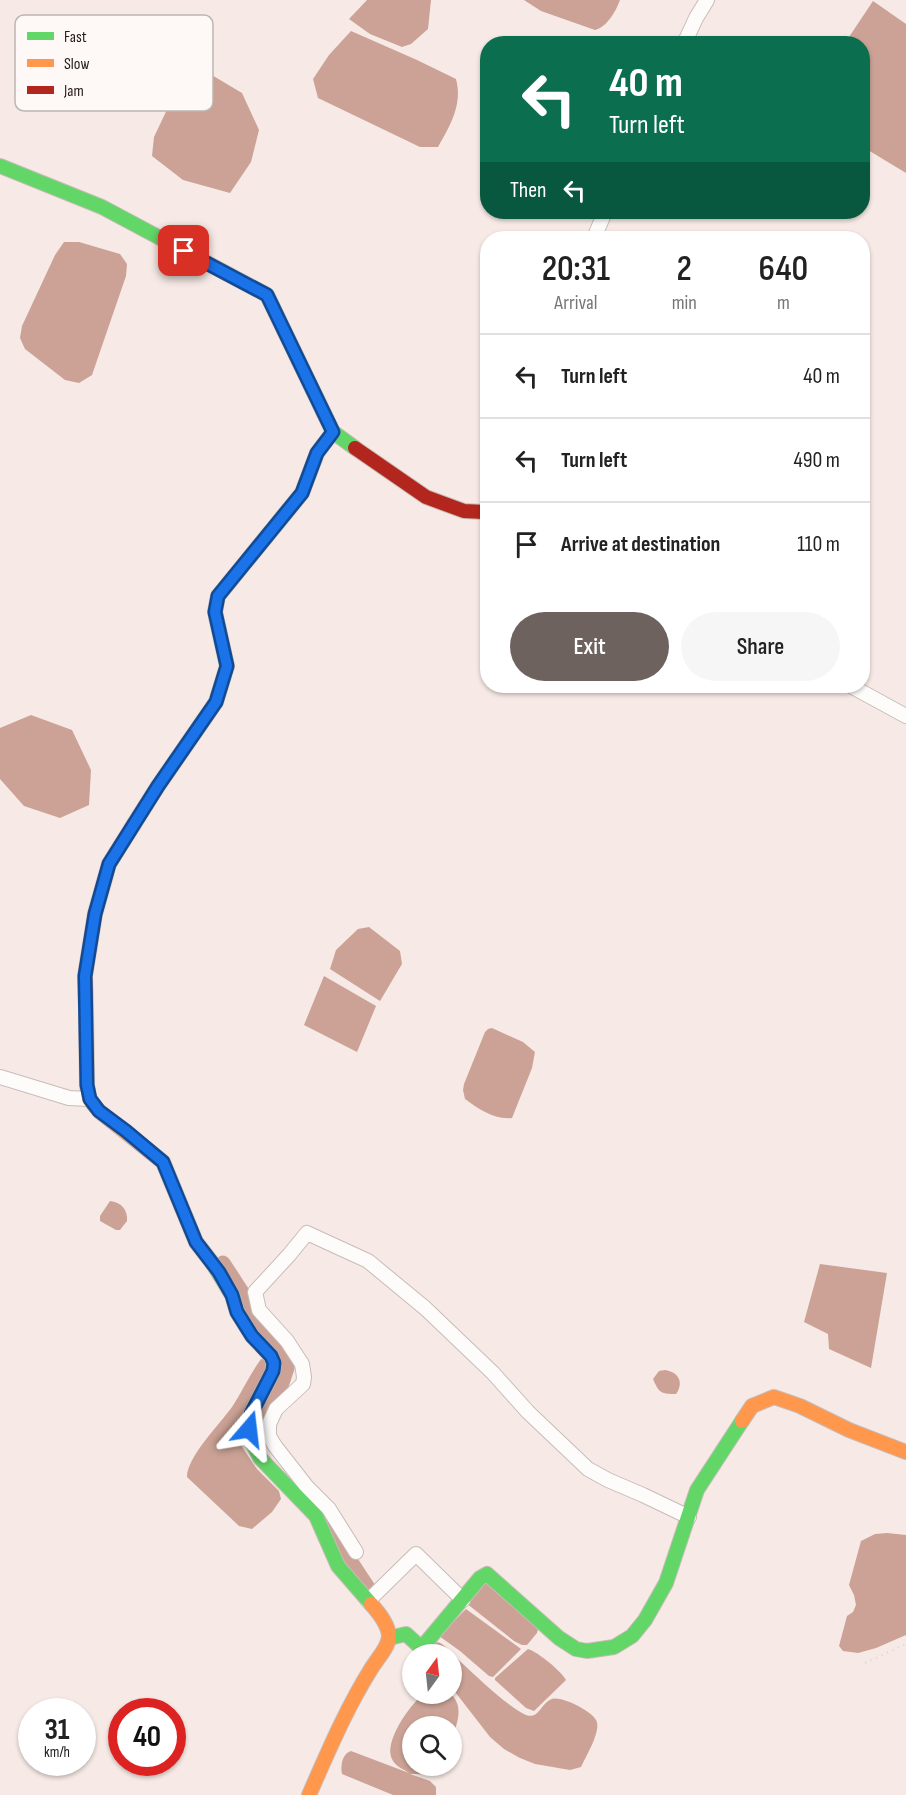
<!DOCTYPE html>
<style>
:root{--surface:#fff;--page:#f6f6f6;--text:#222;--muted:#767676;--line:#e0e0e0;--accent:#6d625e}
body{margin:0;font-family:"Sofia Sans Condensed",sans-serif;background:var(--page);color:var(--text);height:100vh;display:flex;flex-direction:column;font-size:22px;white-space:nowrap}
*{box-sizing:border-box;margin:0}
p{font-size:20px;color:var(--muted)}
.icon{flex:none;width:33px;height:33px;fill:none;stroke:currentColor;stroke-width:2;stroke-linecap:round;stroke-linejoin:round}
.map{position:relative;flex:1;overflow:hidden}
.side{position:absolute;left:480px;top:231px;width:390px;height:462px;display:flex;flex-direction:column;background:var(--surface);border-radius:24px;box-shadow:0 2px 4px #0004}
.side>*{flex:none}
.top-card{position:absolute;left:480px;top:36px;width:390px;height:183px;border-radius:24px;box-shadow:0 2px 4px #0004;background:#0b6e4f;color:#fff;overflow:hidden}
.needle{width:39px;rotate:15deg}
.tools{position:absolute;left:402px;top:1644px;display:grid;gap:12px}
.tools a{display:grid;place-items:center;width:60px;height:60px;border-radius:50%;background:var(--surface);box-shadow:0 2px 4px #0004;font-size:30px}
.speed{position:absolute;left:18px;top:1698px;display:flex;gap:12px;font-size:30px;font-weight:700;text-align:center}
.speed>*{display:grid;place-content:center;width:78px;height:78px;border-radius:50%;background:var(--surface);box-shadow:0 2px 4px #0004;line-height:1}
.speed small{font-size:15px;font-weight:400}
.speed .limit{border:9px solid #d22;background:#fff;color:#111}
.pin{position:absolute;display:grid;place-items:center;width:51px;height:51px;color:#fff;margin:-26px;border-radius:12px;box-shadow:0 3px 9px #0006}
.me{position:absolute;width:66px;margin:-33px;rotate:17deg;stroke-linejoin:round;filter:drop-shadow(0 0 4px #0008)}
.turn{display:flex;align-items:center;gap:21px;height:126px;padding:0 30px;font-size:27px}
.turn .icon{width:78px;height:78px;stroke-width:2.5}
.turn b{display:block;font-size:42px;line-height:51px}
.then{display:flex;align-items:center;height:57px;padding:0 30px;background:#0003;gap:12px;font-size:22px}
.eta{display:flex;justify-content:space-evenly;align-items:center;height:102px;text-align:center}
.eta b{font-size:36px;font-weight:600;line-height:42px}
.button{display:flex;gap:12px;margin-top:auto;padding:12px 30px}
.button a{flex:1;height:69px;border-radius:36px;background:var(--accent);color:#fff;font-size:24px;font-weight:600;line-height:69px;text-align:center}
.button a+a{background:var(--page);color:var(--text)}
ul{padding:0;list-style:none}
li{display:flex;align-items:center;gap:18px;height:84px;padding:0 30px;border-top:2px solid var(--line)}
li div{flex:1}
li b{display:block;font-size:22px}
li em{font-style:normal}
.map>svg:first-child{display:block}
</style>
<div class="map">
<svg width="906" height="1795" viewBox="0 0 906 1795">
<rect width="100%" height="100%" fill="#f7eae6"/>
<g fill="#cba295">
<polygon points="367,0 431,0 428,29 411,44 402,47 370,34 349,19"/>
<path d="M524,0H620C616,11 607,27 595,30L541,11Z"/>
<polygon points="873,1 906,24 906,173 863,147 862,44 845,43"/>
<path d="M351,31L417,60L456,79C463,104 450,126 438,147H420L318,98L313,79L329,55Z"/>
<polygon points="192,68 205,71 242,93 259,130 251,162 230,193 183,180 152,156 154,137 181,80"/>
<polygon points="64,242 79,242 120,254 127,264 126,276 92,375 79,383 65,380 25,349 20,338 22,326 55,255"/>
<polygon points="31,715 72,730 91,770 89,805 60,818 24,806 0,779 0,728"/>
<polygon points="369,927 400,951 402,964 380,1001 330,969 336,950 358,929"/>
<polygon points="324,976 376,1006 357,1052 304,1025"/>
<path d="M492,1028L523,1042L535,1052L532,1068L512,1118C494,1120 479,1109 465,1099L463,1090L464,1084L485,1032L488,1029Z"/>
<path d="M110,1201C121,1202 128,1210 127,1221L120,1230H116L100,1221V1216Z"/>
<polygon points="820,1264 887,1273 871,1368 829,1349 828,1334 804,1322"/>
<path d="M261,1359L266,1360L267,1368L242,1432V1447L257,1469L279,1491L281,1499L272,1512L252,1529L239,1526L187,1477C187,1457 219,1425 232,1407C242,1392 250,1374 261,1359Z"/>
<path d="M665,1370C679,1372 684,1383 676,1394C661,1394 659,1393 653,1379L659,1371Z"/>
<polygon points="887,1533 906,1535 906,1635 876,1648 858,1653 843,1651 839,1646 847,1616 853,1612 856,1605 854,1595 849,1585 861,1541 875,1534"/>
<polygon points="485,1580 538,1629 537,1633 527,1645 522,1645 514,1641 466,1603"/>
<polygon points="466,1609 521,1649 493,1677 489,1676 460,1651 439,1636"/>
<path d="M433,1642C436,1642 439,1642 442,1644C449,1649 455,1657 462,1663C478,1678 503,1702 522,1713C539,1723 539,1704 552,1699C562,1696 591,1711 596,1720C602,1730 586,1756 581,1767L570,1770L535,1764L520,1758L504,1749L490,1737L452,1688V1654H421Z"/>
<path d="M528,1649C538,1652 561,1671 566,1680L534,1711L526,1708L495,1680V1678Z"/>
<path d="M424,1694H451C465,1708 456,1724 452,1740V1726H412V1766H443C433,1776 423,1774 410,1774L430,1781L436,1787V1795H393L342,1774C340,1765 343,1753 351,1751L409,1773C403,1769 395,1766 392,1759C383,1742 411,1703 424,1694Z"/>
</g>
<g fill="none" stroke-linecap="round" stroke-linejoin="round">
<g stroke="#cba295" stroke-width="15">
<polyline points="223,1263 247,1300 250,1311 259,1327 283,1358 287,1368 282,1383 266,1413 263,1423 264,1436"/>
<polyline points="328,1523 341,1547 372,1594"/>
</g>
<defs>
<g id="street">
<polyline points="684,44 696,18 707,0"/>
<polyline points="594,238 605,212"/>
<polyline points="851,686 906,716"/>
<polyline points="0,1077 69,1098 89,1099"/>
<polyline points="356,1552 329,1509 307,1487 275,1446 269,1436 269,1424 276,1409 303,1384 304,1377 302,1364 287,1341 259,1310 255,1292 289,1255 307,1233 368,1261 425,1308 493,1373 528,1412 588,1469 608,1480 643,1495 689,1517"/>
<polyline points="368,1601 416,1554 463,1600"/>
</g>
<g id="fast">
<polyline points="0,166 102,207 267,295 333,432 355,448"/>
<polyline points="134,824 158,786 216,702 227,666 215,612 218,596 302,493 317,453 333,432"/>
<polyline points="213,1264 232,1295 237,1312 252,1336 271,1356 274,1363 273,1371 251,1414 249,1429 253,1444 260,1458 316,1516 338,1566 371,1604"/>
<polyline points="389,1638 406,1634 418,1645 424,1645 480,1578 487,1574 559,1638 576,1649 587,1651 614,1647 632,1636 645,1620 666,1583 697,1490 742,1421"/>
</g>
<g id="slow">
<polyline points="86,1008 87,1085 89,1099 99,1111 163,1162 196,1242 213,1264"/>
<polyline points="742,1421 752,1406 774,1397 800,1406 849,1430 906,1452"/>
<path d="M309,1795C328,1752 346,1709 371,1669C377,1659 388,1648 389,1637C389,1625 379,1613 371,1604"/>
</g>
<g id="jam">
<polyline points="355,448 426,497 464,511 484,512"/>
<polyline points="86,1008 85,976 95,914 109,864 134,824"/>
</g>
</defs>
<use href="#street" stroke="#c7bcb8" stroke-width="16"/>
<use href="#fast" stroke="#c7bcb8" stroke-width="16"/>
<use href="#slow" stroke="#c7bcb8" stroke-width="16"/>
<use href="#jam" stroke="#c7bcb8" stroke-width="16"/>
<polyline stroke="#dedad8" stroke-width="2" stroke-dasharray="1.5 4.5" stroke-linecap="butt" points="865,1663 906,1644"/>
<use href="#street" stroke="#fefcfb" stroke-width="14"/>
<use href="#fast" stroke="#63d668" stroke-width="14"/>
<use href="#slow" stroke="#ff974d" stroke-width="14"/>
<use href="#jam" stroke="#b3261e" stroke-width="14"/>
</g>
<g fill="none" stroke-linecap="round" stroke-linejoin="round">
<defs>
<polyline id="route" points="184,251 267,295 333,432 317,453 302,493 218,596 215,612 227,666 216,702 158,786 109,864 95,914 85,976 87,1085 90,1099 99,1111 126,1131 163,1162 196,1242 219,1272 232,1295 237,1312 252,1336 271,1356 274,1363 273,1371 251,1414 249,1429"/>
</defs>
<use href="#route" stroke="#114b97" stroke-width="15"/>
<use href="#route" stroke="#1a73e8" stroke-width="10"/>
</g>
<rect x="15" y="15" width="198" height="96" rx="9" fill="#fef8f6" stroke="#bcb5b2" stroke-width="1.5"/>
<rect x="27" y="32" width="27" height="8" fill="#63d668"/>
<rect x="27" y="59" width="27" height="8" fill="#ff974d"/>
<rect x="27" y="86" width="27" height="8" fill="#b3261e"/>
<g font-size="16" fill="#231915">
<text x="64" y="42">Fast</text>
<text x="64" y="69">Slow</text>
<text x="64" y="96">Jam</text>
</g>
</svg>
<div class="tools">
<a><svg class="needle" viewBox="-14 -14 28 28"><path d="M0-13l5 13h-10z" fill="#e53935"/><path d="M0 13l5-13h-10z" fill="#767676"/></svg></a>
<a><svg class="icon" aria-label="search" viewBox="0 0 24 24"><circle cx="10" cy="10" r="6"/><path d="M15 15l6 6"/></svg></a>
</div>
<div class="speed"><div>31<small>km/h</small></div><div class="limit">40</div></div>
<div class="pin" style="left:184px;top:251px;background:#d93025"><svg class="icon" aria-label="arrive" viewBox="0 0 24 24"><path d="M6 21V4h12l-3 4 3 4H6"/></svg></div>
<svg class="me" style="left:249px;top:1429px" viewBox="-20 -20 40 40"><path d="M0-17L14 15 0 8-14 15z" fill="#1a73e8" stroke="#fff" stroke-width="4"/></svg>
<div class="top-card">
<div class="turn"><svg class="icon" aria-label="left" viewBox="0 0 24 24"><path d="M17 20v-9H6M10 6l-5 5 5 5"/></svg><div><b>40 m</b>Turn left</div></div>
<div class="then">Then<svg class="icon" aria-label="left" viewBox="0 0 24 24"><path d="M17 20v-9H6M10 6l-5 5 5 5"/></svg></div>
</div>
<section class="side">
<div class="eta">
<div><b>20:31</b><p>Arrival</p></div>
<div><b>2</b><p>min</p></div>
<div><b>640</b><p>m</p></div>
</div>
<ul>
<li><svg class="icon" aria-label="left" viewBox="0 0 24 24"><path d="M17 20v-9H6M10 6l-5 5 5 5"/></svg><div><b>Turn left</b></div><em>40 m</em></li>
<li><svg class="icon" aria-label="left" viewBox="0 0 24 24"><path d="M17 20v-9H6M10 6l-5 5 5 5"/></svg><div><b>Turn left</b></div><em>490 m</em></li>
<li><svg class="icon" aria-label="arrive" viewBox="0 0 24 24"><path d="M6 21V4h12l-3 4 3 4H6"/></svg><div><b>Arrive at destination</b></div><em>110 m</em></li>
</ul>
<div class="button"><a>Exit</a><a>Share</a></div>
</section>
</div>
